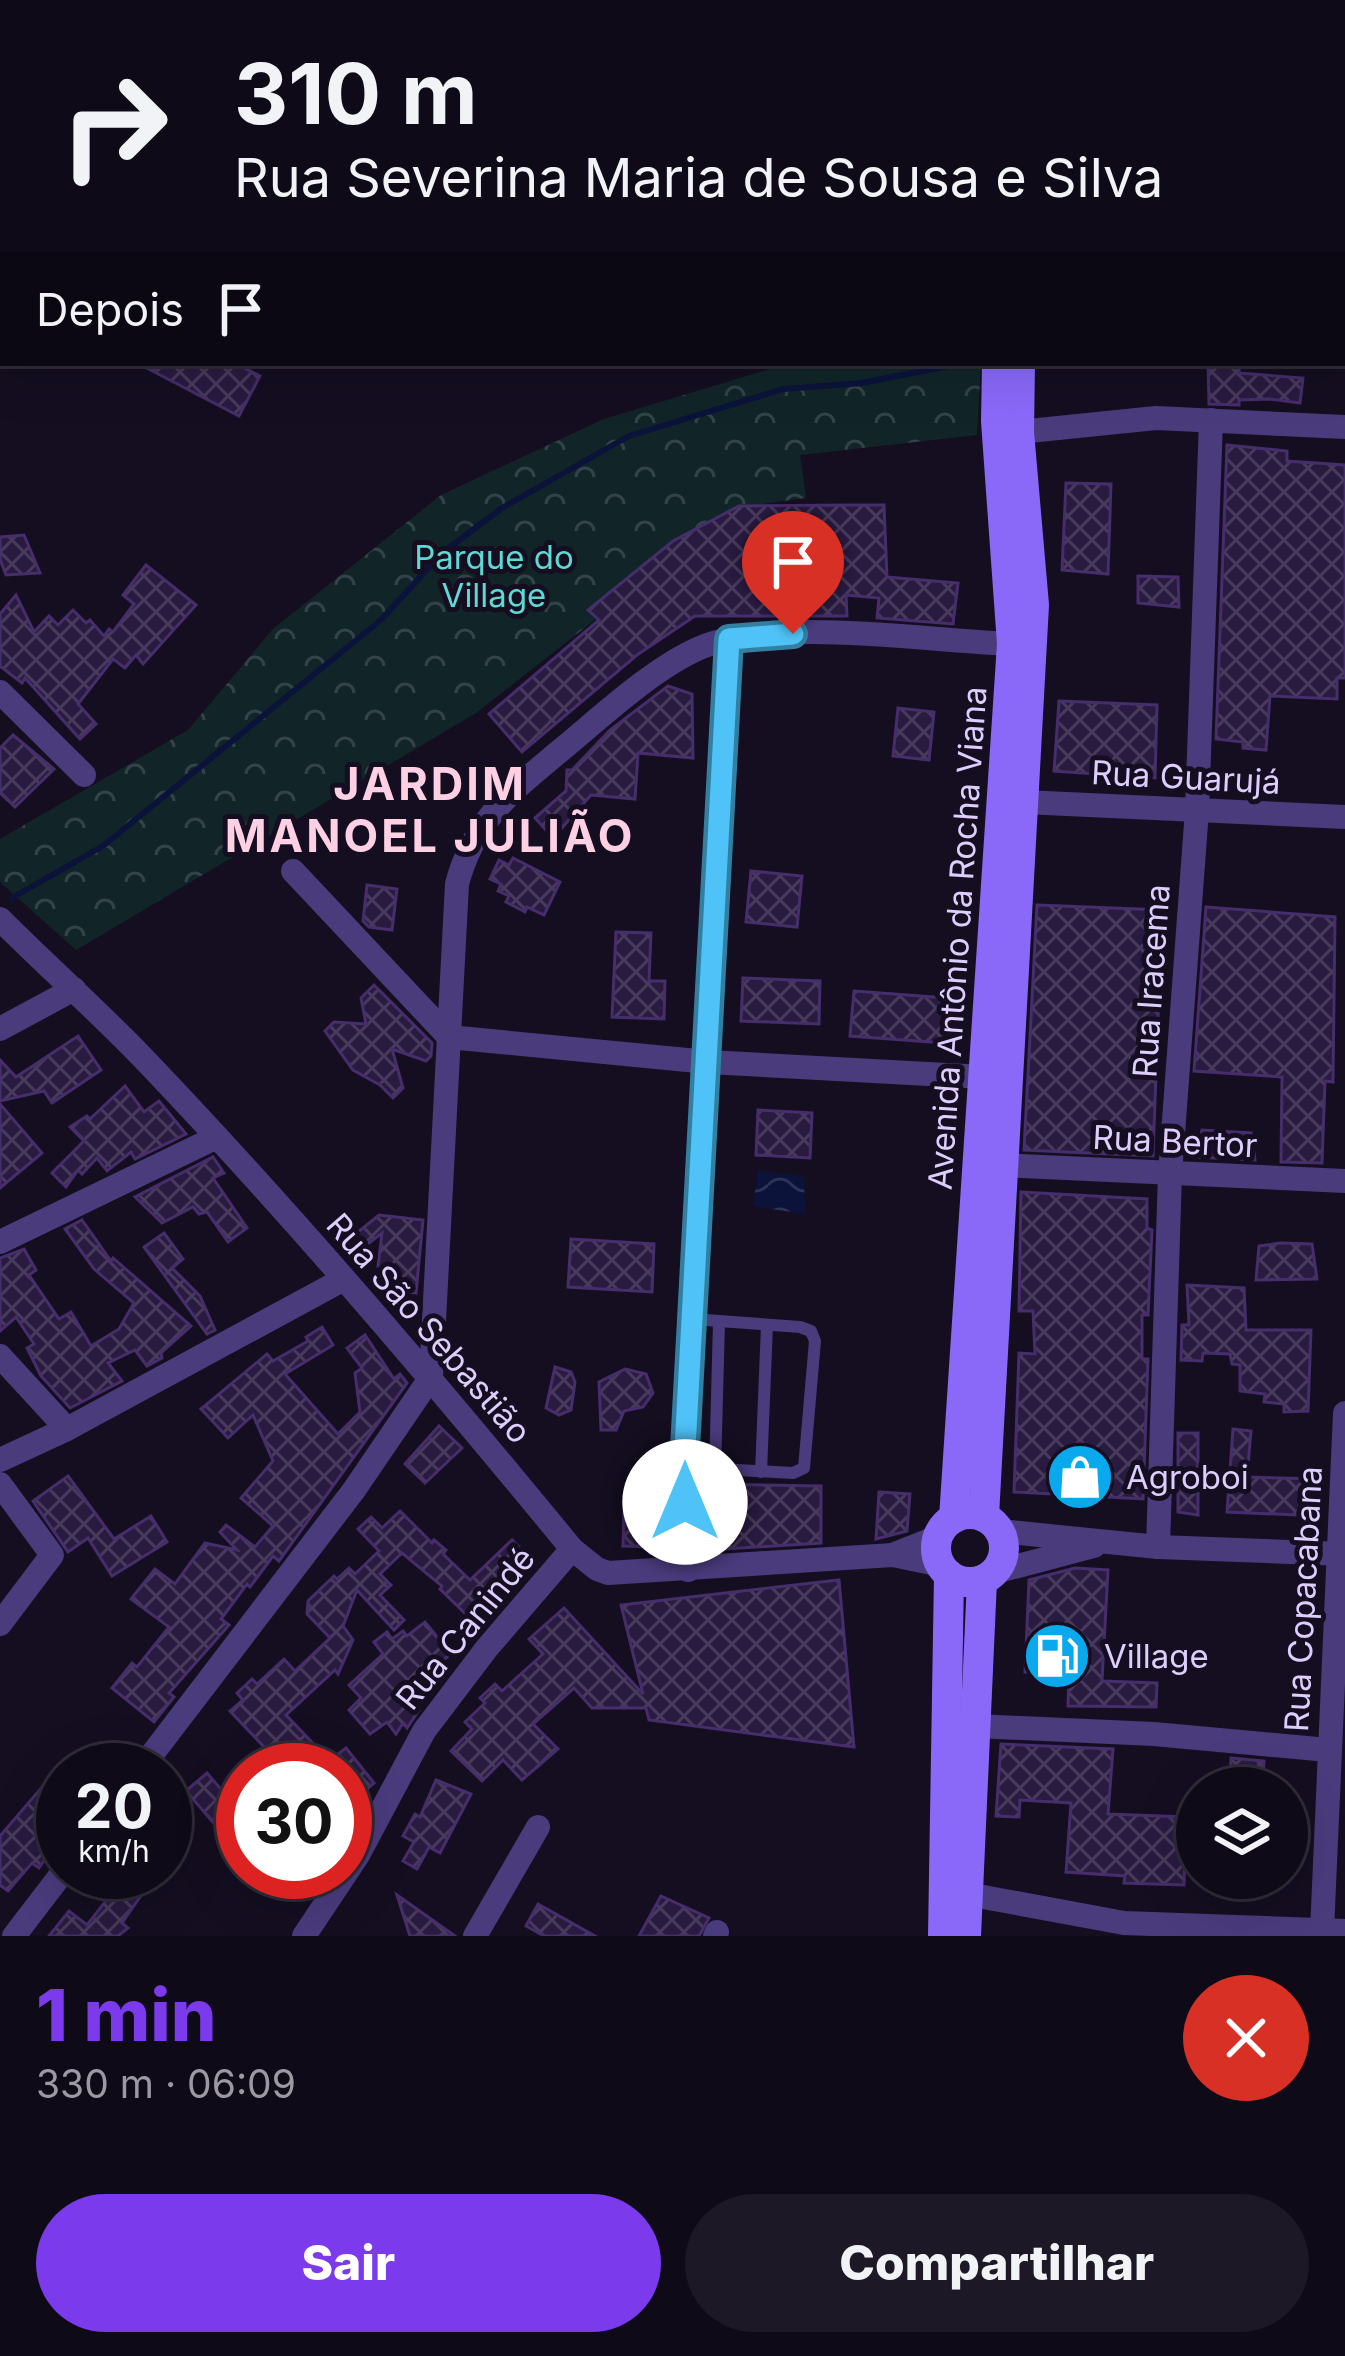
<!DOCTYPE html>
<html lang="pt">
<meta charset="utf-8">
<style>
:root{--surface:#0f0a18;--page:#1d1825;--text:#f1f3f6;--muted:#9b9aa2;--line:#2f2b37;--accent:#7c3aed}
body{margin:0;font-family:Inter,sans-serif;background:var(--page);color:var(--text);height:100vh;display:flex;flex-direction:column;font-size:45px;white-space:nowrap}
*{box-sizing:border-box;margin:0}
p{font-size:39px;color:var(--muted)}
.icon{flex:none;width:66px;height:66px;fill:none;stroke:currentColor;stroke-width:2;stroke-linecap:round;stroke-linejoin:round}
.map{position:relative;height:1936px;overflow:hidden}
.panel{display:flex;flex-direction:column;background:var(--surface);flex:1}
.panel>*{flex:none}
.banner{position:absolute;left:0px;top:0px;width:1347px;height:366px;box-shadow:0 12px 48px #0002,0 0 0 3px var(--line);background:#0f0a18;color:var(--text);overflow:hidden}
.buttons{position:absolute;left:1176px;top:1767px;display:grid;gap:24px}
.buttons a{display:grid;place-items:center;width:132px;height:132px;border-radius:50%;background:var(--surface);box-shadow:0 12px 48px #0002,0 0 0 3px var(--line);font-size:60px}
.speed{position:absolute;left:36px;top:1743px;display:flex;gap:24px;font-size:60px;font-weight:700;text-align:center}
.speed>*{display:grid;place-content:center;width:156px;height:156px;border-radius:50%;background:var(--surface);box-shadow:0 12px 48px #0002,0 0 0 3px var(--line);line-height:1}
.speed small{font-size:30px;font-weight:400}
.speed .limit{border:18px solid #d22;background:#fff;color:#111}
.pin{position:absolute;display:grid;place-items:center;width:102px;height:102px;color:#fff;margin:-123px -51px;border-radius:50% 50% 50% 0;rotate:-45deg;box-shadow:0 0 12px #0007}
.pin .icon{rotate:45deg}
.me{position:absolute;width:132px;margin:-66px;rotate:0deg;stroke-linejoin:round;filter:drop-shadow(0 0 9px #0008)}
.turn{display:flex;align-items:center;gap:42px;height:252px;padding:0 36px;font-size:54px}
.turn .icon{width:156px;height:156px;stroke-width:2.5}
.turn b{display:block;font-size:84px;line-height:102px}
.then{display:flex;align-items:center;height:114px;padding:0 36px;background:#0003;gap:24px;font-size:45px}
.round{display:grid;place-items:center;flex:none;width:126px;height:126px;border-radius:63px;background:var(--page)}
.summary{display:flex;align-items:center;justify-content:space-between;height:204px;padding:0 36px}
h1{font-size:72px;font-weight:800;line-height:90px;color:var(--accent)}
.primary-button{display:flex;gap:24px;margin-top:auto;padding:24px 36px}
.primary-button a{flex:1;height:138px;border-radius:72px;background:var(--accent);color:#fff;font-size:48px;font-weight:800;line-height:138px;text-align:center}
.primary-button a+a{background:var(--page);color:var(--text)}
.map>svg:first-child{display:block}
</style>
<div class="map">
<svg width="1345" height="1936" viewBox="0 0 1345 1936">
<defs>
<pattern id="park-crowns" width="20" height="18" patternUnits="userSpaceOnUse" patternTransform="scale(3)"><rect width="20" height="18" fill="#112529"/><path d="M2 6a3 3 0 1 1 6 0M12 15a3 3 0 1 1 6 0" fill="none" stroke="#334349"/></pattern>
<pattern id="water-waves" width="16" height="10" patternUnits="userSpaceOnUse" patternTransform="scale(3)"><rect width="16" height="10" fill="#0b133b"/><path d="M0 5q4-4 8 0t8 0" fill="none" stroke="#2e3458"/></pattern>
<pattern id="building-cross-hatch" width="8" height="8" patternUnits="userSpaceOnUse" patternTransform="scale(3)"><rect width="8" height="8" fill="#291a40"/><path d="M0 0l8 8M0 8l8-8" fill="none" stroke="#483a5c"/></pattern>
</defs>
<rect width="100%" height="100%" fill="#140e20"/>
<polygon fill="url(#park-crowns)" points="790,363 981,363 977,435 800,455 806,498 739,507 476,713 76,950 0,882 0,839 188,730 273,629 441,495 604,419"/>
<polygon fill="url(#water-waves)" points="758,1171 804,1176 805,1214 753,1206"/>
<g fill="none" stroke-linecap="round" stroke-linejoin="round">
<g stroke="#0b133b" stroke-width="6">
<polyline points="1344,280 1345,280"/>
<polyline points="12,898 103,846 381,620 442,553 502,508 629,436 783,389 862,383 964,363"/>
</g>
</g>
<g fill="url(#building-cross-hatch)" stroke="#462d6b" stroke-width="3">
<polygon points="137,363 234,363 260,376 239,416"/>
<polygon points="1208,363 1239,363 1239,373 1303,378 1300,403 1270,399 1239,400 1239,405 1209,404"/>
<polygon points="1227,445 1287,451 1287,461 1345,465 1345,678 1337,678 1337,699 1270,696 1266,750 1243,748 1243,742 1216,739"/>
<polygon points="1066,483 1111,484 1108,574 1062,570"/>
<polygon points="850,505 884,505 887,577 958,583 953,624 877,618 879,598 846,595 847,616 695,616 637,655 522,752 489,714 599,620 588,610 673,541 739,506"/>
<polygon points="24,535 40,573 6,575 0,559 0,537"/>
<polygon points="146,565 196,605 143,664 136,655 125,668 113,659 78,704 96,724 80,739 25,678 22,683 0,666 0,614 16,595 34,632 49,616 58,625 73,610 86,623 90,620 104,636 109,629 113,632 134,604 123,595"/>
<polygon points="1138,576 1178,577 1179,607 1138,603"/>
<polygon points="668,686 692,694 693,758 638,753 635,799 591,795 553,838 535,818 566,791 567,770 572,770 610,730"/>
<polygon points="1059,701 1157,705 1155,778 1054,771"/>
<polygon points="898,708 934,712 929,760 893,756"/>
<polygon points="13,735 54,769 15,807 0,793 0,748"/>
<polygon points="513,858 560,882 544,915 527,907 525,912 506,902 509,896 498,891 501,884 490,879 499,860 509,865"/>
<polygon points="751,871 802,876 797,927 746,922"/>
<polygon points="367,885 397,889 392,930 369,927 363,921"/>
<polygon points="1037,905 1162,910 1153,1156 1024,1150"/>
<polygon points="1206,907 1335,917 1333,1082 1325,1081 1322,1163 1281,1162 1282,1077 1194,1071"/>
<polygon points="616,932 651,933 649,981 665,981 664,1019 612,1017"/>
<polygon points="743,978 820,981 819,1024 741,1021"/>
<polygon points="374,985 432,1043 431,1056 426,1061 392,1049 403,1088 393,1098 380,1085 353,1070 325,1031 334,1022 366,1024 361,998"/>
<polygon points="854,991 946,998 943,1043 850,1036"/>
<polygon points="78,1036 101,1070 52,1103 44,1091 0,1101 0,1060 16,1077"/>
<polygon points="125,1086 144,1112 159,1101 186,1134 135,1159 131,1152 107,1171 97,1158 82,1174 78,1170 66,1187 52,1173 84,1141 70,1127 87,1116 90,1119"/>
<polygon points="0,1104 42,1153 0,1188"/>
<polygon points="758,1110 812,1113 810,1158 756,1155"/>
<polygon points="1202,1130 1251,1133 1255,1160 1195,1157"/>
<polygon points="213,1157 224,1173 213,1178 247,1228 228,1242 207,1212 199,1214 193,1207 162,1223 135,1197"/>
<polygon points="1021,1192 1147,1199 1147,1228 1152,1230 1148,1315 1142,1315 1142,1359 1148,1359 1143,1499 1014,1492 1019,1353 1035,1354 1033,1311 1019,1311"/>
<polygon points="379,1215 423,1220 416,1293 389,1290 391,1267 378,1266 382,1233 356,1253 347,1241"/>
<polygon points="82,1220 111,1261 113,1258 191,1326 161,1353 162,1358 147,1366 135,1350 108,1363 122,1381 70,1408 41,1376 27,1348 34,1344 16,1317 0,1331 0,1258 24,1249 36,1270 29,1275 59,1319 71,1312 91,1346 119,1329 134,1303 94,1269 65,1229"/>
<polygon points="164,1233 183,1259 172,1268 200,1296 215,1330 207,1334 144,1247"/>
<polygon points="571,1239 654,1244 652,1292 568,1287"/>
<polygon points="1280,1243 1312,1244 1317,1279 1256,1280 1259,1246"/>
<polygon points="1187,1285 1244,1288 1246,1330 1311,1330 1308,1411 1284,1412 1284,1404 1264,1402 1265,1394 1240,1391 1240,1365 1232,1364 1230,1354 1203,1353 1202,1361 1181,1360 1182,1325 1189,1325"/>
<polygon points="322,1327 333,1345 285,1374 338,1434 360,1412 355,1373 362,1368 347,1348 365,1335 394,1379 400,1374 407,1383 279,1561 273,1556 250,1587 247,1584 221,1619 229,1625 169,1693 174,1697 154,1722 112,1688 132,1663 137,1667 169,1627 131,1599 155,1569 175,1584 205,1543 237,1550 220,1532 226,1525 255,1547 273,1526 241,1498 273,1461 253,1415 228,1438 201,1409 267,1354 273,1361 308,1341 306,1337"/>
<polygon points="555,1367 571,1372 575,1382 571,1410 559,1415 546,1408"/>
<polygon points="625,1369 646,1374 653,1393 643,1407 624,1411 616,1430 601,1430 599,1382"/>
<polygon points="439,1426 462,1448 425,1483 405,1464"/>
<polygon points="1233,1429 1251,1431 1247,1477 1319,1479 1319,1516 1227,1512"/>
<polygon points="1178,1433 1198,1433 1198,1515 1178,1512"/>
<polygon points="68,1476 114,1539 151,1516 167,1542 112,1576 88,1538 68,1552 33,1501"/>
<polygon points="710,1484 821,1486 821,1543 709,1550"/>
<polygon points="879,1492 910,1494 907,1531 876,1539"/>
<polygon points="400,1511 432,1543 434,1540 446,1550 443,1554 470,1580 512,1540 529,1557 487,1597 493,1604 475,1623 440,1589 442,1586 402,1553 380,1574 391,1585 380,1595 404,1620 394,1630 357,1590 343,1626 353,1640 338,1674 335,1670 286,1715 323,1754 306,1770 286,1770 230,1711 243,1700 237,1693 252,1679 257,1684 284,1659 295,1671 330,1638 307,1614 308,1601 334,1576 337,1579 349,1568 355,1574 379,1551 358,1529 371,1517 382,1528"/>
<polygon points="624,1512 669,1513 671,1552 650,1553 650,1547 623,1546"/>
<polygon points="1075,1568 1108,1570 1102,1681 1157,1683 1156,1707 1068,1706 1069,1674 1025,1672 1029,1580"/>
<polygon points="839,1580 854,1747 649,1720 646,1708 592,1708 574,1688 533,1724 558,1749 522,1780 503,1760 482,1781 451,1751 472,1729 465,1722 485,1703 480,1698 495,1684 502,1691 543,1654 529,1639 564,1608 643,1694 621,1605"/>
<polygon points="425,1622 451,1654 432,1669 442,1680 415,1704 419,1710 407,1728 403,1723 396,1734 387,1722 370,1734 349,1710 361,1698 349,1685 383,1654 374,1642 387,1632 392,1639 403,1631 407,1636"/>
<polygon points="1001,1744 1113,1749 1108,1814 1186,1817 1184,1885 1124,1883 1125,1876 1066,1872 1071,1803 1020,1800 1019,1817 996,1816"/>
<polygon points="346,1748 374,1783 361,1794 345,1770 317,1770"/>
<polygon points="1231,1758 1264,1761 1262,1788 1230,1788"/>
<polygon points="207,1773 237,1808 216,1826 186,1791"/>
<polygon points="436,1780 471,1794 440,1853 429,1847 417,1869 403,1861 414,1842 403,1836 415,1814 420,1817"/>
<polygon points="43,1786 63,1802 63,1824 49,1841 55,1845 39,1868 32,1863 8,1891 0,1885 0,1836"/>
<polygon points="95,1872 134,1872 149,1884 122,1923 128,1928 118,1936 49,1936 69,1911 87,1925 109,1897 87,1883"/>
<polygon points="397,1895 455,1936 410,1936"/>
<polygon points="661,1896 709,1918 699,1936 639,1936"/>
<polygon points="538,1904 595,1936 544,1936 526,1926"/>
</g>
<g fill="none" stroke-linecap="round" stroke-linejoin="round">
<g stroke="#4a3b7d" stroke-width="12">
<polyline points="685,1467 793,1473 804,1468 815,1341 811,1331 800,1327 692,1319"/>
<polyline points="715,1471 719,1322"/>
<polyline points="761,1472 767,1325"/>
</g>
<g stroke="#4a3b7d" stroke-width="24">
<polyline points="502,3 503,0"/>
<polyline points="1344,18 1345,18"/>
<polyline points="1344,164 1345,164"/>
<polyline points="1019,432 1156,418 1345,427"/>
<polyline points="0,692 84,775"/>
<polyline points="1024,802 1345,817"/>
<polyline points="293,871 449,1037 708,1062 984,1077"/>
<path d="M0,919C48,967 98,1011 144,1059C294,1216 434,1381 572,1549L597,1569L608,1573L893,1555L941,1565"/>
<polyline points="0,1029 74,989"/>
<polyline points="1001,1165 1345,1181"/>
<polyline points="0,1242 217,1137"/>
<polyline points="0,1356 67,1429"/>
<polyline points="0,1460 67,1429 344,1279"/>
<polyline points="0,1484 52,1555 0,1624"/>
<polyline points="1000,1531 1158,1547 1345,1554"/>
<polyline points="1158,1547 1170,1174 1197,810 1211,420"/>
<polyline points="895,1554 938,1537"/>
<polyline points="688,1570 684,1467 729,639"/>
<polyline points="995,1572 1094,1546"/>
<polyline points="976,1726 1154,1734 1328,1750"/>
<path d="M140,1770L354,1490L431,1377L457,884C474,819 512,791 561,750C601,717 654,667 702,647C775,617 930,641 1012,644"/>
<polyline points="967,1894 1124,1923 1345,1931"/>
<polyline points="1322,1931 1345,1413"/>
<polyline points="14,1936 63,1872"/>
<polyline points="304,1936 358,1855 424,1731 487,1648 572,1549"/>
<polyline points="475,1936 538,1827"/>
<polyline points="715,1936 717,1932"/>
</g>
<g stroke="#8a69f9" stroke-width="30">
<polyline points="1046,3 1047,0"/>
<polyline points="1079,3 1080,0"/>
<circle cx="970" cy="1548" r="34"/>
<polyline points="984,1516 1034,605 1019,432 1020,363"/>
<polyline points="954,1518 1012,644 996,421 997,363"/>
<polyline points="943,1936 949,1575"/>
<polyline points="966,1936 982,1580"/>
</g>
</g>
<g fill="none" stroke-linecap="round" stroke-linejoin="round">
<defs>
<polyline id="route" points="685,1502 684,1467 729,639 793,634"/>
</defs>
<use href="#route" stroke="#337fa1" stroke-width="30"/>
<use href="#route" stroke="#4fc3f7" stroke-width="21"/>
</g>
<defs>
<symbol id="shop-disc" viewBox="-11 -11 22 22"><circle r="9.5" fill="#0aa9ed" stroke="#140e20"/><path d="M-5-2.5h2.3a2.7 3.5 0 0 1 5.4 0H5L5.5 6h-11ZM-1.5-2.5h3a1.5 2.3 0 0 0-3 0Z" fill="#fff"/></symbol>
<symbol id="fuel-disc" viewBox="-11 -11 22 22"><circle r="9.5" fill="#0aa9ed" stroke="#140e20"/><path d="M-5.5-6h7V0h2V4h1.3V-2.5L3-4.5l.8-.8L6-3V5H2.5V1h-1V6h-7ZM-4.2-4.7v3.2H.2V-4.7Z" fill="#fff"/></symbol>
</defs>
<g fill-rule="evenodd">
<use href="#shop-disc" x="1042" y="1439" width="76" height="76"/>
<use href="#fuel-disc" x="1019" y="1618" width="76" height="76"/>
</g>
<g text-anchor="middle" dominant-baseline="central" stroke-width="10" stroke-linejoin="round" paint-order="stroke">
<g font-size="33" fill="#5ed9d3" stroke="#140e20">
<text x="494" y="557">Parque do<tspan x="494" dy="38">Village</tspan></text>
</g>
<g font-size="33" fill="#ddcefd" stroke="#140e20">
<text transform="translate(1186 777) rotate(3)">Rua Guarujá</text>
<text transform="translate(957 938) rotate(-86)">Avenida Antônio da Rocha Viana</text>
<text transform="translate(1151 981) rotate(-86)">Rua Iracema</text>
<text transform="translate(1175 1141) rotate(3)">Rua Bertor</text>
<text transform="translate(429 1328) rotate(49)">Rua São Sebastião</text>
<text transform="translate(1303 1599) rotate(-87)">Rua Copacabana</text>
<text transform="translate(465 1628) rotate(-51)">Rua Canindé</text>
</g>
<g font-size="33" fill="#ddcefd" stroke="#140e20" text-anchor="start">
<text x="1126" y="1477">Agroboi</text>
<text x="1104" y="1656">Village</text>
</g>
<g font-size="45" font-weight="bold" letter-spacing="3" fill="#fdd0e4" stroke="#140e20">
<text x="430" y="783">JARDIM<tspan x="430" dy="52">MANOEL JULIÃO</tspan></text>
</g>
</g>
</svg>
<div class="buttons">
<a><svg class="icon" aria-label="layers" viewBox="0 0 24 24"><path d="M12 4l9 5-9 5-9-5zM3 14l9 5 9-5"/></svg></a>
</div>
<div class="speed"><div>20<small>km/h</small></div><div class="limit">30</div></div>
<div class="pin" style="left:793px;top:634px;background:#d93025"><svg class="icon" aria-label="arrive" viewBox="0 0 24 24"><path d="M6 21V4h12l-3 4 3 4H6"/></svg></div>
<svg class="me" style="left:685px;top:1502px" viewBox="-20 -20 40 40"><circle r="19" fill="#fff"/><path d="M0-13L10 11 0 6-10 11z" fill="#4fc3f7"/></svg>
<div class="banner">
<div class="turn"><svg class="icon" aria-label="right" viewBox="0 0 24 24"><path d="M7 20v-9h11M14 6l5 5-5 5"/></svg><div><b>310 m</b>Rua Severina Maria de Sousa e Silva</div></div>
<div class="then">Depois<svg class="icon" aria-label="arrive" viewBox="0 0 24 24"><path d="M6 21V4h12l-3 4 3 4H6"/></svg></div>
</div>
</div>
<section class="panel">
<div class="summary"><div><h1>1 min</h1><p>330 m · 06:09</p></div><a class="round" style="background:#d93025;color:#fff"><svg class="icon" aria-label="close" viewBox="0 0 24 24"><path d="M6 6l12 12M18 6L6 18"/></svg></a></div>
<div class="primary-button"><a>Sair</a><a>Compartilhar</a></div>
</section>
